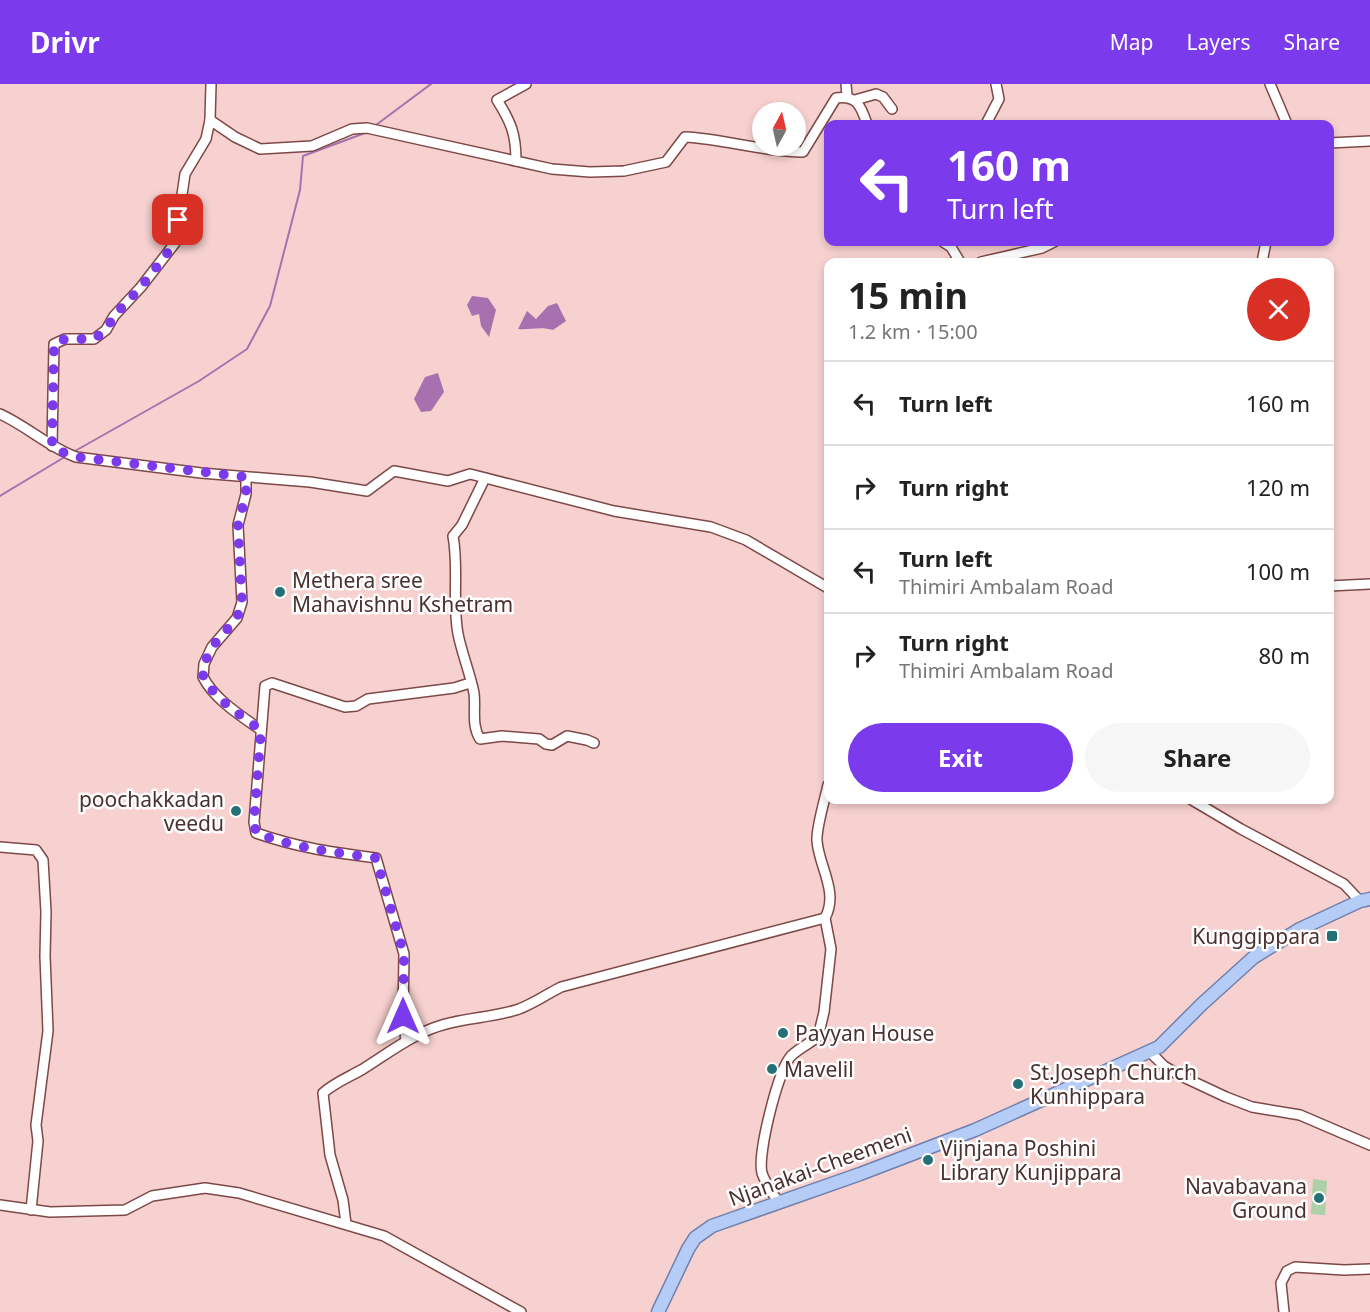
<!DOCTYPE html>
<meta charset="utf-8">
<style>
:root{--surface:#fff;--page:#f6f6f6;--text:#222;--muted:#767676;--line:#e0e0e0;--accent:#7c3aed}
body{margin:0;font-family:"Noto Sans",sans-serif;background:var(--page);color:var(--text);height:100vh;display:flex;flex-direction:column;font-size:22px;white-space:nowrap}
*{box-sizing:border-box;margin:0}
p{font-size:20px;color:var(--muted)}
.icon{flex:none;width:33px;height:33px;fill:none;stroke:currentColor;stroke-width:2;stroke-linecap:round;stroke-linejoin:round}
.map{position:relative;flex:1;overflow:hidden}
.drawer{position:absolute;left:824px;top:174px;width:510px;height:546px;display:flex;flex-direction:column;background:var(--surface);border-radius:12px;box-shadow:0 3px 9px #0003}
.drawer>*{flex:none}
.hud{position:absolute;left:824px;top:36px;width:510px;height:126px;border-radius:12px;box-shadow:0 3px 9px #0003;background:#7c3aed;color:#fff;overflow:hidden}
.needle{width:39px;rotate:8deg}
.controls{position:absolute;left:752px;top:18px;display:grid;gap:12px}
.controls a{display:grid;place-items:center;width:54px;height:54px;border-radius:50%;background:var(--surface);box-shadow:0 3px 9px #0003;font-size:30px}
.pin{position:absolute;display:grid;place-items:center;width:51px;height:51px;color:#fff;margin:-26px;border-radius:12px;box-shadow:0 3px 9px #0006}
.me{position:absolute;width:66px;margin:-33px;rotate:0deg;stroke-linejoin:round;filter:drop-shadow(0 0 4px #0008)}
.turn{display:flex;align-items:center;gap:21px;height:126px;padding:0 24px;font-size:27px}
.turn .icon{width:78px;height:78px;stroke-width:2.5}
.turn b{display:block;font-size:42px;line-height:51px}
.round{display:grid;place-items:center;flex:none;width:63px;height:63px;border-radius:32px;background:var(--page)}
.summary{display:flex;align-items:center;justify-content:space-between;height:102px;padding:0 24px}
h1{font-size:36px;font-weight:700;line-height:45px}
.action{display:flex;gap:12px;margin-top:auto;padding:12px 24px}
.action a{flex:1;height:69px;border-radius:36px;background:var(--accent);color:#fff;font-size:24px;font-weight:700;line-height:69px;text-align:center}
.action a+a{background:var(--page);color:var(--text)}
ul{padding:0;list-style:none}
li{display:flex;align-items:center;gap:18px;height:84px;padding:0 24px;border-top:2px solid var(--line)}
li div{flex:1}
li b{display:block;font-size:22px}
li em{font-style:normal}
header{display:flex;align-items:center;gap:36px;box-sizing:border-box;height:84px;padding:0 30px;background:var(--accent);color:#fff}
header strong{font-size:28px}
nav{display:flex;gap:33px;margin-inline-start:auto;font-size:21px}
.map>svg:first-child{display:block}
</style>
<header>
<strong>Drivr</strong>
<nav><a>Map</a><a>Layers</a><a>Share</a></nav>
</header>
<div class="map">
<svg width="1370" height="1228" viewBox="0 0 1370 1228">
<rect width="100%" height="100%" fill="#f7d1cf"/>
<polygon fill="#acd0a8" points="1313,1095 1327,1097 1325,1131 1311,1130"/>
<g fill="#a771af">
<polygon points="472,212 488,214 496,226 489,253 481,242 479,230 472,232 467,221"/>
<path d="M557,219L566,237L553,246C541,242 530,246 518,245L527,227L536,235L548,222Z"/>
<polygon points="438,289 444,308 431,327 421,328 414,315 425,293"/>
</g>
<g fill="none" stroke-linecap="round" stroke-linejoin="round">
<g stroke="#a771af" stroke-width="2">
<polyline points="376,41 431,0"/>
<polyline points="75,367 199,297 247,265 270,222 300,106 303,72 365,49"/>
<polyline points="0,412 63,374"/>
</g>
<defs>
<g id="minor">
<polyline points="846,0 847,12"/>
<polyline points="1270,0 1287,40"/>
<polyline points="855,16 876,10 883,13 892,25"/>
<path d="M210,36L235,53L260,65L312,62L352,45L367,44L552,85L590,88L624,87L666,78L685,53C725,55 763,68 803,68L836,14C857,11 861,22 867,40"/>
<polyline points="986,40 999,15 996,0"/>
<polyline points="1329,59 1370,57"/>
<path d="M516,77C516,50 511,38 497,16L526,0"/>
<polyline points="943,158 951,163 960,178"/>
<polyline points="981,178 1042,164 1054,158"/>
<polyline points="1262,178 1266,158"/>
<path d="M0,330C27,342 48,363 76,373L201,389L310,398L367,407L394,387L448,397L470,390L614,427L711,443L746,456L828,504"/>
<polyline points="52,362 54,260 65,255 94,255 106,246 114,232 141,203 175,159 185,90 206,55 210,36 211,0"/>
<path d="M246,393V410L238,441L242,518L237,534L212,563L204,580L203,593C214,615 241,632 261,646"/>
<path d="M485,394L462,441L453,452C459,484 452,518 458,550C462,570 470,589 474,609C476,624 471,641 480,655L502,652L539,655L546,660L552,661L567,652L587,656L594,659"/>
<polyline points="1329,502 1370,500"/>
<polyline points="1192,716 1241,745 1344,800 1360,817"/>
<polyline points="0,763 36,766 43,776 46,828 45,872 48,947 36,1041 38,1057 31,1126"/>
<path d="M406,957L403,932L404,870L376,774C332,768 299,764 256,749L254,738L265,602L272,599L345,623L356,622L368,615L454,604L470,599"/>
<polyline points="1150,968 1164,982 1179,991 1226,1013 1252,1023 1300,1031 1370,1061"/>
<path d="M778,1118C773,1109 765,1099 762,1089C757,1071 778,986 791,972C798,965 810,959 818,953L824,928L831,865L825,834C839,808 819,783 817,757C816,744 825,715 828,701"/>
<polyline points="0,1121 50,1128 125,1126 152,1112 205,1104 239,1109 384,1152 521,1228"/>
<path d="M346,1140L343,1116L330,1071L323,1009C334,999 349,993 363,985C384,972 403,957 426,947C454,934 486,935 516,926C530,922 547,910 561,903L825,834"/>
<polyline points="1284,1228 1281,1199 1287,1187 1295,1183 1344,1186 1370,1185"/>
</g>
<polyline id="major" points="658,1228 688,1165 695,1154 712,1142 860,1090 975,1046 1159,963 1202,920 1254,873 1300,845 1360,817 1370,815"/>
</defs>
<use href="#minor" stroke="#7d4947" stroke-width="12"/>
<use href="#major" stroke="#7080ae" stroke-width="15"/>
<use href="#minor" stroke="#fff" stroke-width="9"/>
<use href="#major" stroke="#b5ccf7" stroke-width="12"/>
</g>
<g fill="none" stroke-linecap="round" stroke-linejoin="round">
<path stroke="#7c3aed" stroke-width="10" stroke-dasharray="0 18" d="M178,136L175,159L141,203L114,232L106,246L94,255H65L54,260L52,362L59,367L76,373L246,393V410L238,441L242,518L237,534L212,563L204,580L203,593C215,615 241,632 261,646L254,738L256,749C298,765 332,768 376,774L404,870L403,932"/>
</g>
<g fill="#257076" stroke="#fdfdfd" stroke-width="2">
<circle cx="280" cy="508" r="6"/>
<circle cx="236" cy="727" r="6"/>
<rect x="1326" y="846" width="12" height="12" rx="3"/>
<circle cx="783" cy="949" r="6"/>
<circle cx="772" cy="985" r="6"/>
<circle cx="1018" cy="1000" r="6"/>
<circle cx="928" cy="1076" r="6"/>
<circle cx="1319" cy="1114" r="6"/>
</g>
<g text-anchor="middle" dominant-baseline="central" stroke-width="5" stroke-linejoin="round" paint-order="stroke">
<g font-size="21" fill="#4a3130" stroke="#fdfdfd" text-anchor="start">
<text x="292" y="496">Methera sree<tspan x="292" dy="24">Mahavishnu Kshetram</tspan></text>
<text x="224" y="715" text-anchor="end">poochakkadan<tspan x="224" dy="24">veedu</tspan></text>
<text x="1320" y="852" text-anchor="end">Kunggippara</text>
<text x="795" y="949">Payyan House</text>
<text x="784" y="985">Mavelil</text>
<text x="1030" y="988">St.Joseph Church<tspan x="1030" dy="24">Kunhippara</tspan></text>
<text x="940" y="1064">Vijnjana Poshini<tspan x="940" dy="24">Library Kunjippara</tspan></text>
<text x="1307" y="1102" text-anchor="end">Navabavana<tspan x="1307" dy="24">Ground</tspan></text>
</g>
<g font-size="21" fill="#4a3130" stroke="#fdfdfd">
<text transform="translate(820 1082) rotate(-20)">Njanakai-Cheemeni</text>
</g>
</g>
</svg>
<div class="controls">
<a><svg class="needle" viewBox="-14 -14 28 28"><path d="M0-13l5 13h-10z" fill="#e53935"/><path d="M0 13l5-13h-10z" fill="#767676"/></svg></a>
</div>
<div class="pin" style="left:178px;top:136px;background:#d93025"><svg class="icon" aria-label="arrive" viewBox="0 0 24 24"><path d="M6 21V4h12l-3 4 3 4H6"/></svg></div>
<svg class="me" style="left:403px;top:932px" viewBox="-20 -20 40 40"><path d="M0-17L14 15 0 8-14 15z" fill="#7c3aed" stroke="#fff" stroke-width="4"/></svg>
<div class="hud">
<div class="turn"><svg class="icon" aria-label="left" viewBox="0 0 24 24"><path d="M17 20v-9H6M10 6l-5 5 5 5"/></svg><div><b>160 m</b>Turn left</div></div>
</div>
<section class="drawer">
<div class="summary"><div><h1>15 min</h1><p>1.2 km · 15:00</p></div><a class="round" style="background:#d93025;color:#fff"><svg class="icon" aria-label="close" viewBox="0 0 24 24"><path d="M6 6l12 12M18 6L6 18"/></svg></a></div>
<ul>
<li><svg class="icon" aria-label="left" viewBox="0 0 24 24"><path d="M17 20v-9H6M10 6l-5 5 5 5"/></svg><div><b>Turn left</b></div><em>160 m</em></li>
<li><svg class="icon" aria-label="right" viewBox="0 0 24 24"><path d="M7 20v-9h11M14 6l5 5-5 5"/></svg><div><b>Turn right</b></div><em>120 m</em></li>
<li><svg class="icon" aria-label="left" viewBox="0 0 24 24"><path d="M17 20v-9H6M10 6l-5 5 5 5"/></svg><div><b>Turn left</b><p>Thimiri Ambalam Road</p></div><em>100 m</em></li>
<li><svg class="icon" aria-label="right" viewBox="0 0 24 24"><path d="M7 20v-9h11M14 6l5 5-5 5"/></svg><div><b>Turn right</b><p>Thimiri Ambalam Road</p></div><em>80 m</em></li>
</ul>
<div class="action"><a>Exit</a><a>Share</a></div>
</section>
</div>
